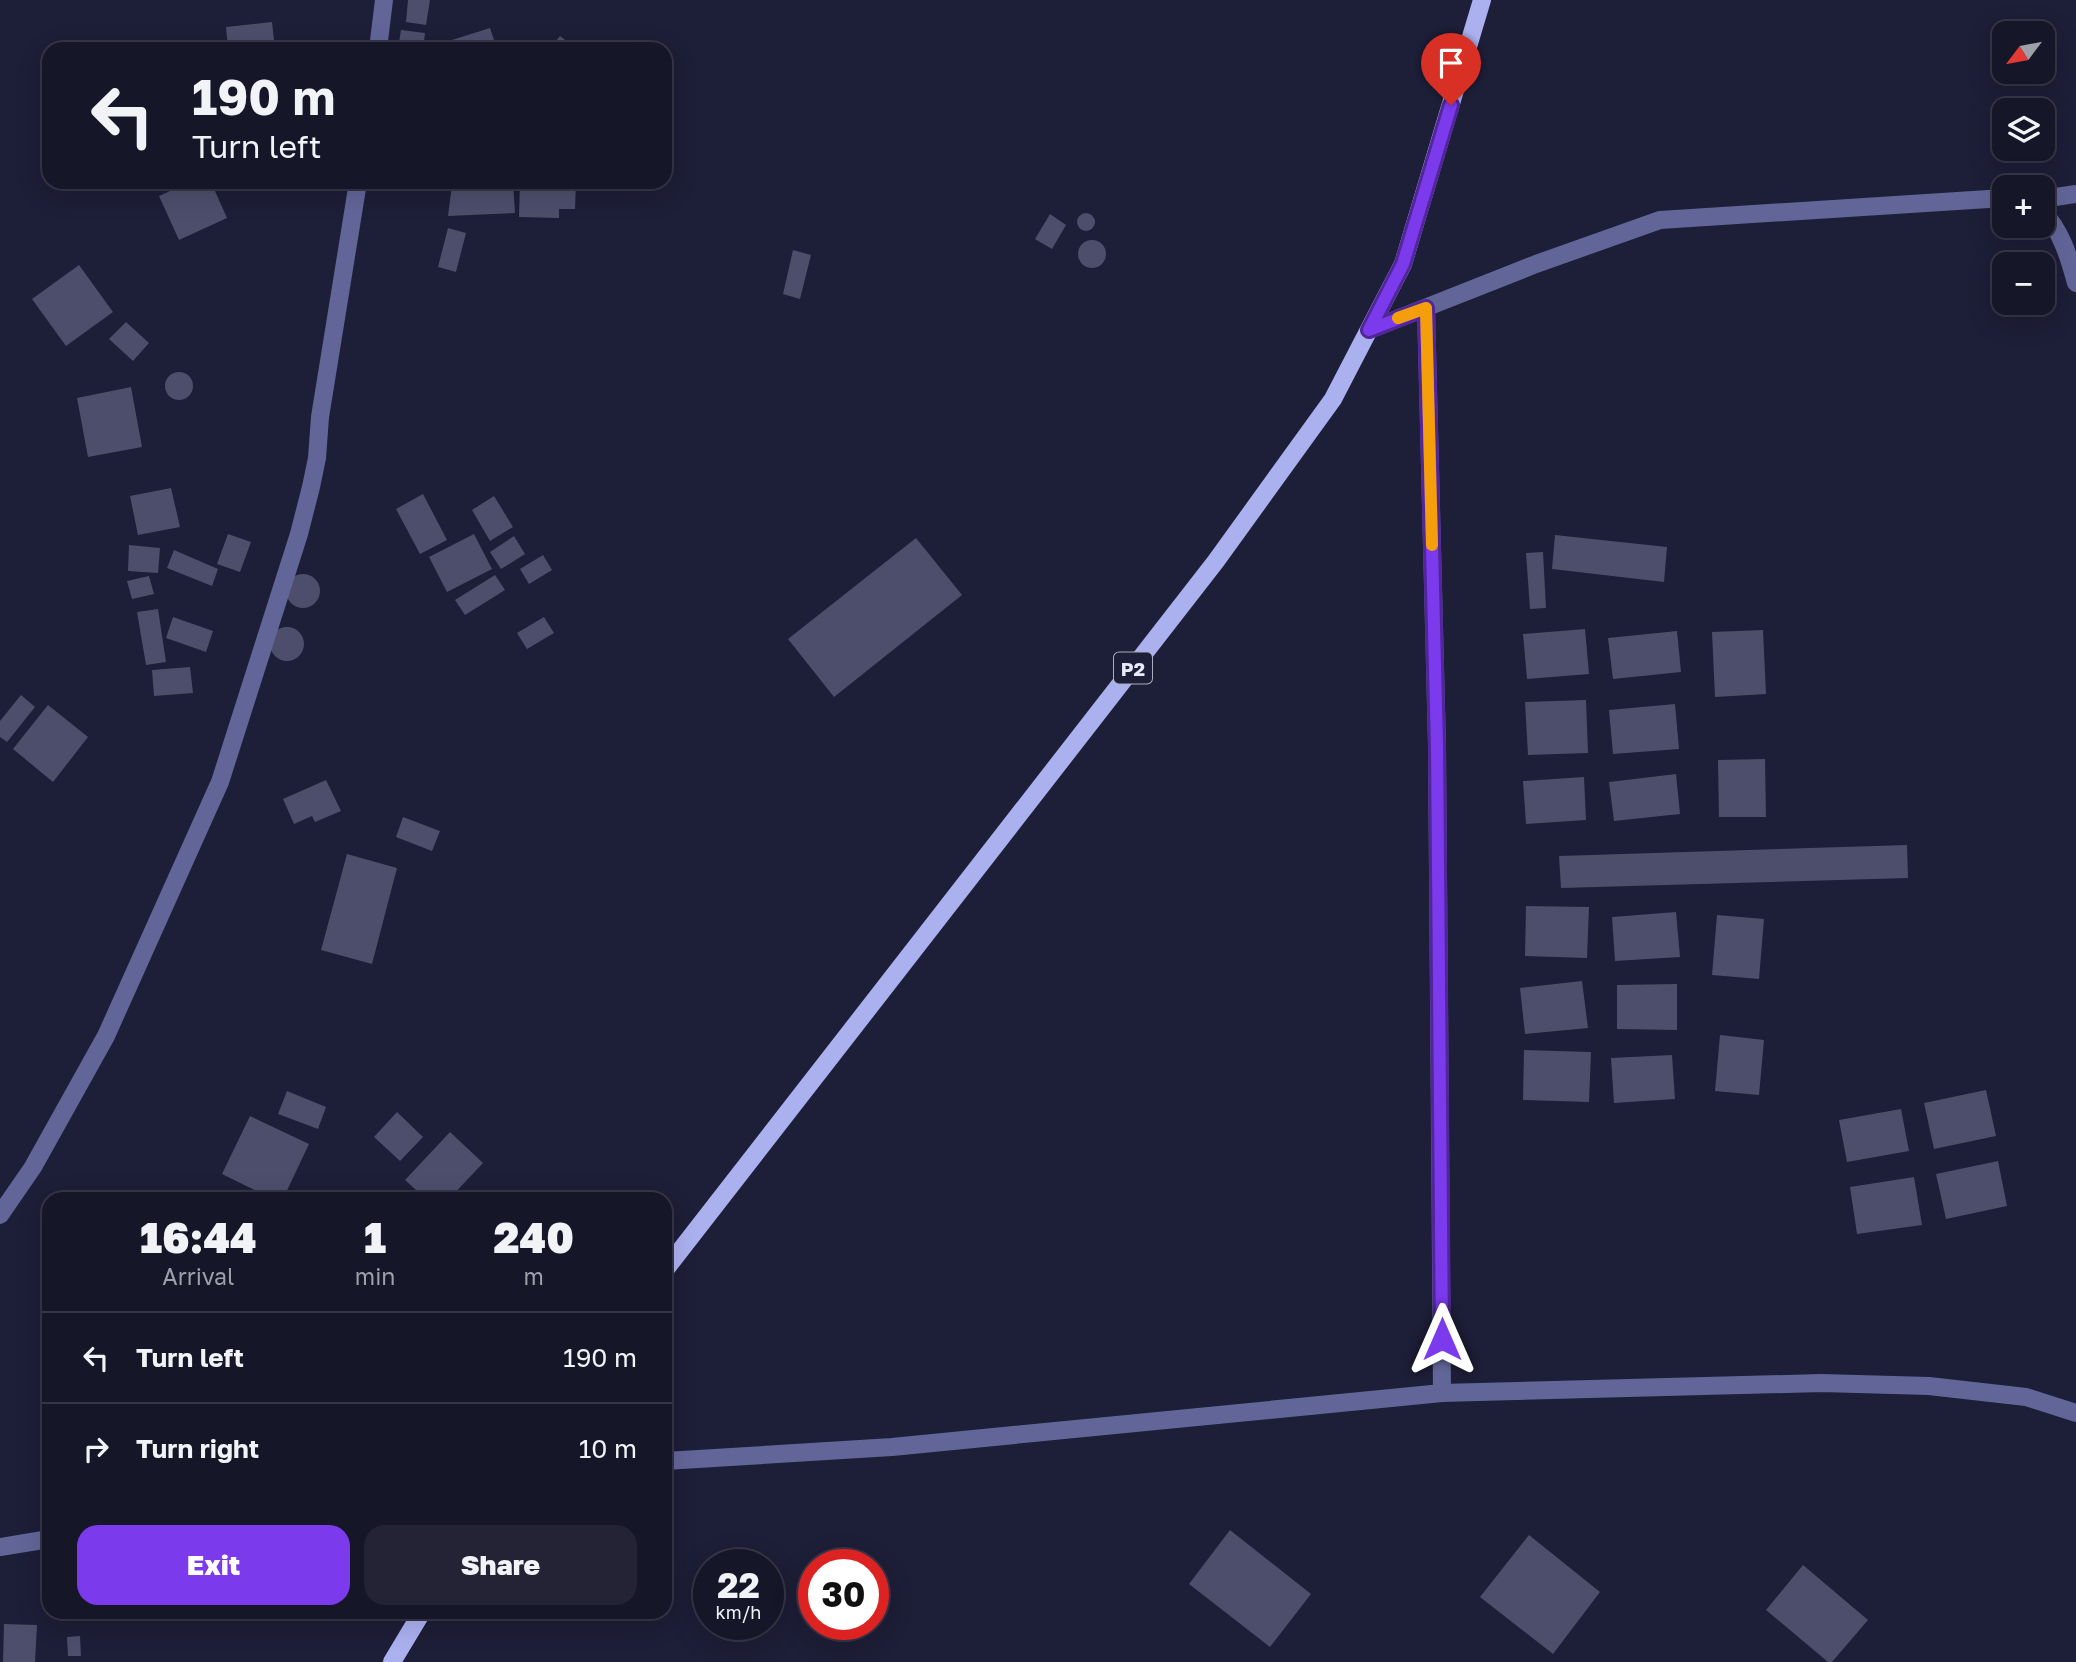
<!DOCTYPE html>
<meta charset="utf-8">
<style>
:root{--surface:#161629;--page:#232335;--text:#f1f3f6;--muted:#9e9fa8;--line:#353546;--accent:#7c3aed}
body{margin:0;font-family:"Golos Text",sans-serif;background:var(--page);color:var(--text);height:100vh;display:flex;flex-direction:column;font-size:26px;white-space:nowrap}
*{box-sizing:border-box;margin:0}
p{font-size:23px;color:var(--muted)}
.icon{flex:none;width:38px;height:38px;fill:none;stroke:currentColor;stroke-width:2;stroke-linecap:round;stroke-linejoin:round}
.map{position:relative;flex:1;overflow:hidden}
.details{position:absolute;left:42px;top:1192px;width:630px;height:427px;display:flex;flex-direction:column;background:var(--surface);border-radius:21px;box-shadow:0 7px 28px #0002,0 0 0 2px var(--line)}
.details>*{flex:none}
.guide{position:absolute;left:42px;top:42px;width:630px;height:147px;border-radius:21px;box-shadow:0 7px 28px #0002,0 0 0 2px var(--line);background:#161629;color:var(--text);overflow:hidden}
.needle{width:46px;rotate:238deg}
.fabs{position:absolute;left:1992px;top:21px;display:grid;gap:14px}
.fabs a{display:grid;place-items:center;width:63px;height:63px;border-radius:14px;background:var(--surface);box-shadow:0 7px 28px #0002,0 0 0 2px var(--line);font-size:35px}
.speed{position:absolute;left:693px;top:1549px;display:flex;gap:14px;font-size:35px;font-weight:700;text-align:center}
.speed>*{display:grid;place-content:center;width:91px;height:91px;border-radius:50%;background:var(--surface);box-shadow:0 7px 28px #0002,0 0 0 2px var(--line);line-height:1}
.speed small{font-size:18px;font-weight:400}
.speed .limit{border:10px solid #d22;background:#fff;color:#111}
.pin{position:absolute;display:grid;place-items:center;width:60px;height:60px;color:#fff;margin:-72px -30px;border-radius:50% 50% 50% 0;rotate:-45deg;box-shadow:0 0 7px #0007}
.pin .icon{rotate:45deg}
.me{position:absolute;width:77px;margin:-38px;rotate:0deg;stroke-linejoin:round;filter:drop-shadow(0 0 5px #0008)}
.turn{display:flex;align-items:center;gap:24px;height:147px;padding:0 35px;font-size:32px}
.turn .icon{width:91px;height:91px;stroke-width:2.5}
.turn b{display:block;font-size:49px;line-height:60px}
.eta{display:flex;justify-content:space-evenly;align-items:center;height:119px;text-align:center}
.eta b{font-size:42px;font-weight:800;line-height:49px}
.action{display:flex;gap:14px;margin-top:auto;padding:14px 35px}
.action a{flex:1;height:80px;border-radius:21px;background:var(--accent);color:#fff;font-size:28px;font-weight:800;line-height:80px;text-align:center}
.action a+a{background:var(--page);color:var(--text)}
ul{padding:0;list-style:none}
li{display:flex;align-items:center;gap:21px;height:91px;padding:0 35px;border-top:2px solid var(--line)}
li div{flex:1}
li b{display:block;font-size:26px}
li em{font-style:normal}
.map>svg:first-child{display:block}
</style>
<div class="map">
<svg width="2076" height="1662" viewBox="0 0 2076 1662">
<rect width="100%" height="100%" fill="#1d1e37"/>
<g fill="#4c4e6c">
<polygon points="408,0 430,0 426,25 406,22"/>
<polygon points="272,22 275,49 228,49 226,27"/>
<polygon points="490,28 497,49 437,49 436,45"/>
<polygon points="401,30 425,33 423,49 398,49"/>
<polygon points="560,36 577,49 550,49"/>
<polygon points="190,182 211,182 227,218 179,240 159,196"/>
<polygon points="454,182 513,182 515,213 448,216 452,185"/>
<polygon points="520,182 576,182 575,209 559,209 559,218 519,217"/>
<circle cx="1086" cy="222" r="9"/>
<polygon points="1050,214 1066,225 1052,249 1035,239"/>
<polygon points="448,228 466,233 456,272 438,267"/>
<circle cx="1092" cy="254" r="14"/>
<polygon points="793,250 811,255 800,299 783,294"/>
<polygon points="79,265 113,312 66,346 32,299"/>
<polygon points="126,322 149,343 133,361 109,339"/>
<circle cx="179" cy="386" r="14"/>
<polygon points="131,387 142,447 88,457 77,398"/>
<polygon points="171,488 180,527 138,535 130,496"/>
<polygon points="423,494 447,540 420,554 396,509"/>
<polygon points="494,496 513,527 490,541 472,510"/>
<polygon points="228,534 251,542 240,572 217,564"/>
<polygon points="474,534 492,569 447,592 429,557"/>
<polygon points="1555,535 1667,547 1664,582 1552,569"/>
<polygon points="514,536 525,554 501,569 490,552"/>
<polygon points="916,538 962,595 834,697 788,639"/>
<polygon points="129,545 160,548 158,573 128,571"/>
<polygon points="174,550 218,569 212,586 167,568"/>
<polygon points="1543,552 1546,608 1530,609 1526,553"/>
<polygon points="543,555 552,570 529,584 520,569"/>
<circle cx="303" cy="591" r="17"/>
<polygon points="495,575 505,590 465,615 455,600"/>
<polygon points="149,576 154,594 132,599 127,581"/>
<polygon points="158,609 166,662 146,665 137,612"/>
<polygon points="173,617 213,631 206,652 166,638"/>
<polygon points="544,617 554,633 527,649 517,633"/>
<circle cx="287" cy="644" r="17"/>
<polygon points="1585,629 1589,674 1527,679 1523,634"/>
<polygon points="1763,630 1766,694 1715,697 1712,632"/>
<polygon points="1677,631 1681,672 1613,679 1608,638"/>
<polygon points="190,667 193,693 154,696 152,670"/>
<polygon points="21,695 35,707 7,742 0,737 0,721"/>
<polygon points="1586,700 1588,753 1528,755 1525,702"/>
<polygon points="1675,704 1679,749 1613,754 1609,710"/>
<polygon points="48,705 88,737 53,782 13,749"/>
<polygon points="1765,759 1766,817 1719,817 1718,760"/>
<polygon points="1676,774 1680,814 1614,821 1609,782"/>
<polygon points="1584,777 1586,820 1526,824 1523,781"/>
<polygon points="326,780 341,811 315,822 312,816 294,824 283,799"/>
<polygon points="403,817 440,831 432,851 396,837"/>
<polygon points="1907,845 1908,878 1561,888 1559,856"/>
<polygon points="347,854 397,868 372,964 321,950"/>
<polygon points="1526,906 1589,907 1587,958 1525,956"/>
<polygon points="1676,912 1680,957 1615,961 1612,917"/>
<polygon points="1717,915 1764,919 1759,979 1712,975"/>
<polygon points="1582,981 1588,1028 1525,1034 1520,988"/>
<polygon points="1677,984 1677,1030 1617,1029 1617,985"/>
<polygon points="1720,1035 1764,1040 1759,1095 1715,1091"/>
<polygon points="1524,1050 1591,1052 1589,1102 1523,1100"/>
<polygon points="1672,1055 1675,1099 1614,1103 1611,1058"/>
<polygon points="1986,1090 1996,1136 1934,1149 1924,1103"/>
<polygon points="287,1091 326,1107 318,1129 278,1114"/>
<polygon points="1901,1109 1909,1151 1847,1162 1839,1120"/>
<polygon points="397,1112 423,1137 400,1161 374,1137"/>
<polygon points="250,1116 309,1144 283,1199 273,1199 222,1174"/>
<polygon points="450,1132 483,1163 449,1199 426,1199 405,1180"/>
<polygon points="1998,1161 2007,1206 1946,1219 1936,1174"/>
<polygon points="1914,1177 1922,1225 1857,1234 1850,1187"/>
<polygon points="1230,1530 1311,1594 1270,1647 1189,1584"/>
<polygon points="1529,1535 1600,1592 1553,1654 1480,1597"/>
<polygon points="1803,1565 1868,1620 1832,1662 1828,1662 1766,1610"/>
<polygon points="4,1624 37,1625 35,1662 3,1662"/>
<polygon points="80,1636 81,1656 68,1656 67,1637"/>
</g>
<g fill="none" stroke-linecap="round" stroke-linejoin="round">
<g stroke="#626598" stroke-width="18">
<polyline points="378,49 384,0"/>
<polyline points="2042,199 2076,194"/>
<path d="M2042,211C2061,230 2069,257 2076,283"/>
<polyline points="1426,308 1437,745 1442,1393"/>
<polyline points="1369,330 1536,264 1660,220 2004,198"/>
<polyline points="0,1215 33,1167 106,1036 220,782 299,534 311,487 317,458 320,417 358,182"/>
<polyline points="665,1461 892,1447 1442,1393 1821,1383 1929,1386 2026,1397 2076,1413"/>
<polyline points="0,1547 49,1539"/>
</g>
<g stroke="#abb0ef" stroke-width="18">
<polyline points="665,1270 1216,561 1333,399 1403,264 1482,0"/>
<polyline points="392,1662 422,1612"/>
</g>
</g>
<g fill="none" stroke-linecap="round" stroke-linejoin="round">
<defs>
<polyline id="route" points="1442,1339 1437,746 1426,308 1369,330 1403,264 1451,105"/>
</defs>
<use href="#route" stroke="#51269a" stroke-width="18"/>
<use href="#route" stroke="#7c3aed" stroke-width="12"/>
<polyline stroke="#f59e0b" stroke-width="12" points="1398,318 1426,308 1432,545"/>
</g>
<g text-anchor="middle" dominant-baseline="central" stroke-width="5" stroke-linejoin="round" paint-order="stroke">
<rect fill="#1d1e37" stroke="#abadc1" stroke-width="2" x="1114" y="652.5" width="38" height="31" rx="5"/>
<g font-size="19" font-weight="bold" fill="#e8eafc">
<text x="1133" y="668">P2</text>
</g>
</g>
</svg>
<div class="fabs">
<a><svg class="needle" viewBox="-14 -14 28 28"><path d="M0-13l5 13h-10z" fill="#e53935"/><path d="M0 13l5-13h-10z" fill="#9e9fa8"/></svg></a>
<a><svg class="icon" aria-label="layers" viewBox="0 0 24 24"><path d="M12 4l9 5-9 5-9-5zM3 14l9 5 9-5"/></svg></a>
<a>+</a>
<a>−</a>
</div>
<div class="speed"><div>22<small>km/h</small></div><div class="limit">30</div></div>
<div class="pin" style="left:1451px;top:105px;background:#d93025"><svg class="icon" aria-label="arrive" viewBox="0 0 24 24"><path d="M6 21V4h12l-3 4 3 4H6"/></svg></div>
<svg class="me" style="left:1442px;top:1339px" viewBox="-20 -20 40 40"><path d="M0-17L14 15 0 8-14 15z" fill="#7c3aed" stroke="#fff" stroke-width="4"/></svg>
<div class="guide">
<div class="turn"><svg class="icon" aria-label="left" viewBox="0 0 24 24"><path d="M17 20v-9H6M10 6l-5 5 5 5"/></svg><div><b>190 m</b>Turn left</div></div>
</div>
<section class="details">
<div class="eta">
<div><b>16:44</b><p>Arrival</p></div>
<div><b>1</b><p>min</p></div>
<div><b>240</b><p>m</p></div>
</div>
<ul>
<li><svg class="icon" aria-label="left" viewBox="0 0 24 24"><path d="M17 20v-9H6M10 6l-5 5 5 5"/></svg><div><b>Turn left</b></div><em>190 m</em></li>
<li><svg class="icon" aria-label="right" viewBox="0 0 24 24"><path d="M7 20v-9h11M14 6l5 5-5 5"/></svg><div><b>Turn right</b></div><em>10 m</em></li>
</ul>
<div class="action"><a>Exit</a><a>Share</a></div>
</section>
</div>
